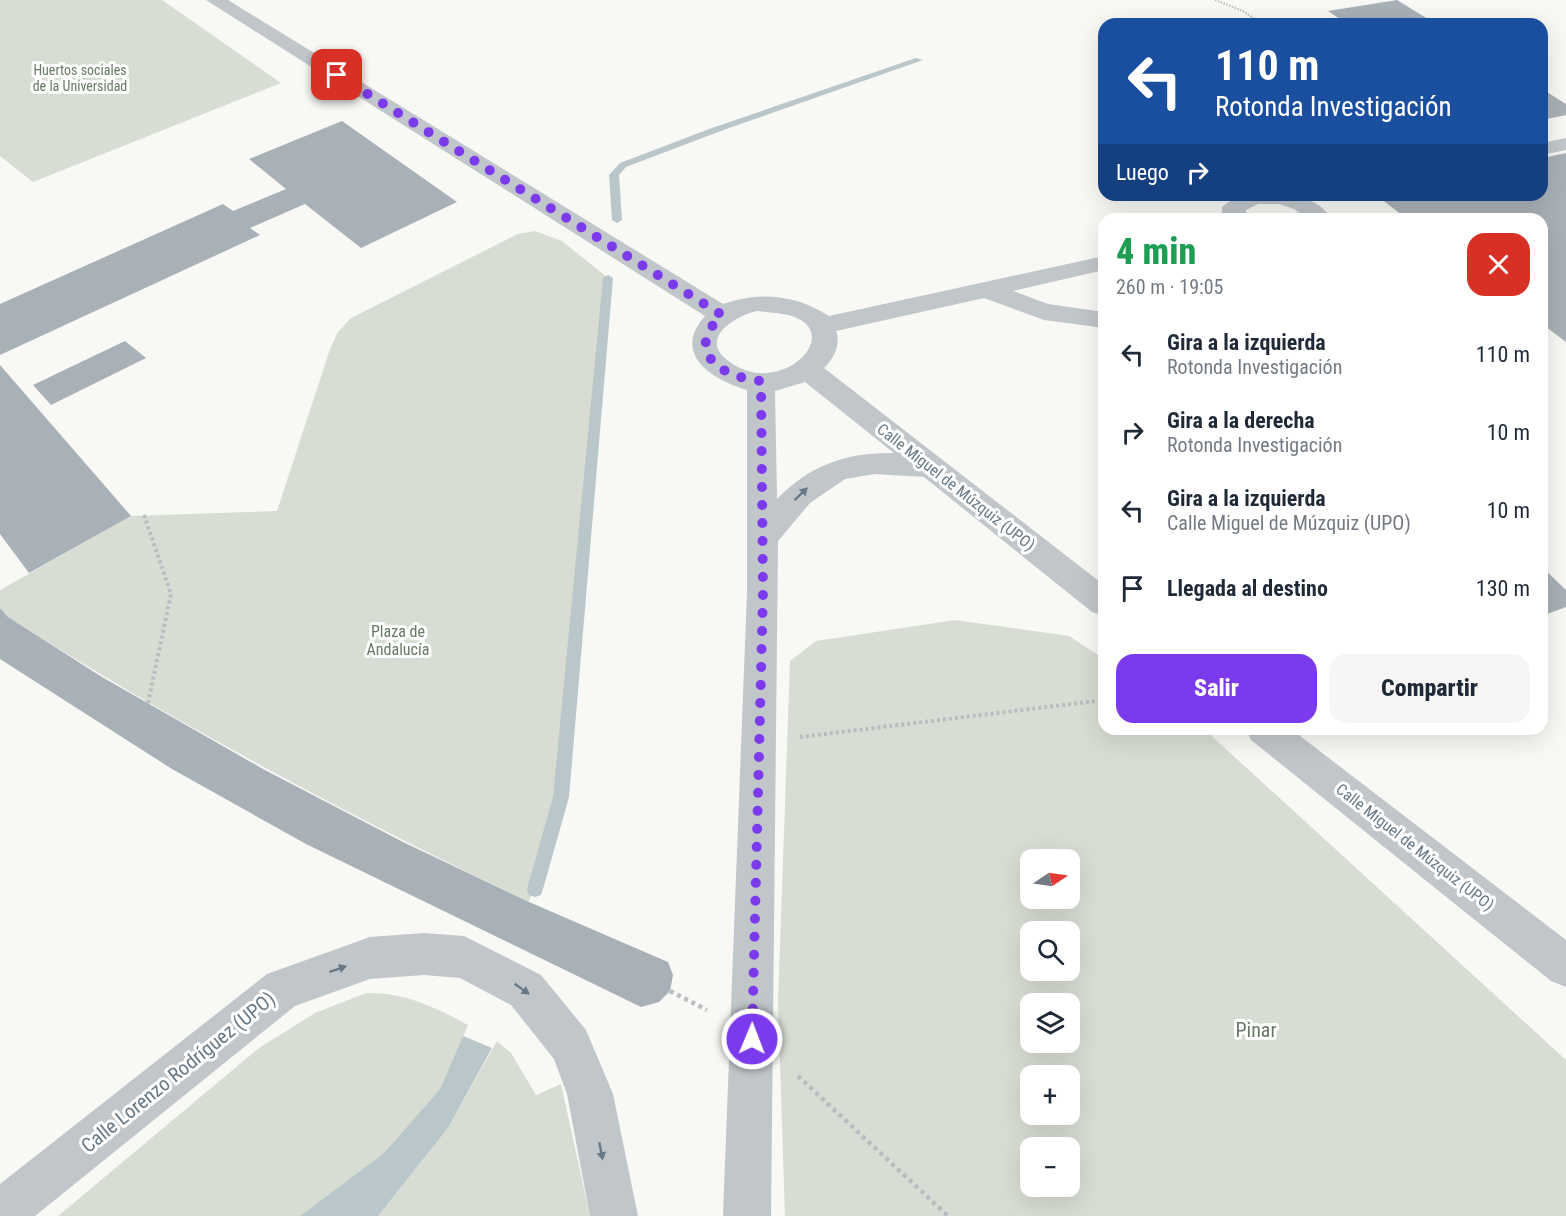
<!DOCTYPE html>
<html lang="es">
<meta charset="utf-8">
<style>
:root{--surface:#fff;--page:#f6f6f7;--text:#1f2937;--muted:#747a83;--accent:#7c3aed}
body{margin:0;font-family:"Roboto Condensed",sans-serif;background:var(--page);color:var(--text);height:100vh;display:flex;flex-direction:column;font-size:22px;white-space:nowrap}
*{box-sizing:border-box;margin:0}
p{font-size:20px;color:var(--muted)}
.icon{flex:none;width:33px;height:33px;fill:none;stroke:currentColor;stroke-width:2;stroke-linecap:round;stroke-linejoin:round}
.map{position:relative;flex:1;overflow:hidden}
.sheet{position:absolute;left:1098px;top:213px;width:450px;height:522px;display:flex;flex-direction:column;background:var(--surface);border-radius:18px;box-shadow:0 6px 24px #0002}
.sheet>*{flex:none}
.guide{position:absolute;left:1098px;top:18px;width:450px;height:183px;border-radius:18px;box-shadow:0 6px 24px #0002;background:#1a4fa0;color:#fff;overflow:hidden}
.needle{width:39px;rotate:77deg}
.fabs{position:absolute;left:1020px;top:849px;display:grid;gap:12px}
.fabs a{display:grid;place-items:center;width:60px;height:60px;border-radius:12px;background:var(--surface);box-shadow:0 6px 24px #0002;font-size:30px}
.pin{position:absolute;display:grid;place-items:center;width:51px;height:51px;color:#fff;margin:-26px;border-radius:12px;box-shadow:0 3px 9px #0006}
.me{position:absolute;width:66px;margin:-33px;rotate:1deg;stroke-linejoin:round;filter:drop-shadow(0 0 4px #0008)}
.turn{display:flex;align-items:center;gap:21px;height:126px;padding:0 18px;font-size:27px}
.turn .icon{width:78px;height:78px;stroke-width:2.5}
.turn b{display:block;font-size:42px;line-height:51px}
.then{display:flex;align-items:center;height:57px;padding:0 18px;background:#0003;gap:12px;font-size:22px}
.round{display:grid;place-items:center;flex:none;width:63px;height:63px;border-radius:18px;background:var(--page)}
.head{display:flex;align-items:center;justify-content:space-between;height:102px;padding:0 18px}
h1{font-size:36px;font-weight:800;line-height:45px;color:#1e9e55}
.primary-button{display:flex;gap:12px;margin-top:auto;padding:12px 18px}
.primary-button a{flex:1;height:69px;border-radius:18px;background:var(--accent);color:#fff;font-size:24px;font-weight:800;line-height:69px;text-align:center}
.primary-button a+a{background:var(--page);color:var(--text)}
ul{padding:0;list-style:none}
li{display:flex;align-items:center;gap:18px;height:78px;padding:0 18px}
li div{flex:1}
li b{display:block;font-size:22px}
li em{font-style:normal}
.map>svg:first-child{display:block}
</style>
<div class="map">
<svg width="1566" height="1216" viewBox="0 0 1566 1216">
<rect width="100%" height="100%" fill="#f8f8f5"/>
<g fill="#d8ddd4" fill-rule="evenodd">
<polygon points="0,0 162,0 281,83 33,182 0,156"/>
<path d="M535,231L562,241L608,278L561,797L529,902C348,815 178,725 8,617L0,608V590L131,516L277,511L330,349L338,332L351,318L502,242L518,234Z"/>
<path d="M955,620L1069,636L1104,659V729H1204L1566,1060V1216H785L778,1002L790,661L816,641ZM1030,860H1070V898H1030ZM1030,932H1070V970H1030ZM1030,1004H1070V1042H1030ZM1030,1076H1070V1114H1030ZM1030,1148H1070V1186H1030Z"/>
<path d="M366,993C404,992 435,1007 468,1025L440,1089L384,1153L300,1216H58L259,1048L315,1013Z"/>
<polygon points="497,1041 511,1053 536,1095 561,1084 590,1216 378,1216 448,1128"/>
</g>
<polygon fill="#b9c6ca" points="463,1036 492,1048 448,1128 378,1216 300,1216 384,1153 440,1089"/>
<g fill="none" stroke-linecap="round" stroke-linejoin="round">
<g fill="#b9c6ca" fill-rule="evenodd">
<polygon points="916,58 923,60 718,132 626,167 619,175 622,220 617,223 612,220 609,175 620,163 712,128"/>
<polygon points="608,275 613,278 569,797 543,889 541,895 535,897 529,895 527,889 553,797 603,278"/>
</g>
</g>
<g fill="#a8b1b7">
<polygon points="1397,0 1436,24 1347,24 1328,11"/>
<polygon points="1542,89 1566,104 1566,115 1542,120"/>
<polygon points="342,121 457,202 361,248 305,204 250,228 260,235 0,355 0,304 223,204 233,211 286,189 249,159"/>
<polygon points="1566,153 1566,342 1542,324 1542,219 1407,219 1376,195 1542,195 1542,158"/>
<polygon points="125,341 146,358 51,405 33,385"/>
<polygon points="0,365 131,516 29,573 0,534"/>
<polygon points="1542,567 1566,590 1566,607 1542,616"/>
<polygon points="0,608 8,617 102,677 263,769 403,842 529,902 668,962 673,975 670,991 659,1002 641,1007 306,844 172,769 0,659"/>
</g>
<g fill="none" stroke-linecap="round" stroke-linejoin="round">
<polyline stroke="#b9bdc0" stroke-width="2" stroke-dasharray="1.5 1.5" stroke-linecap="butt" points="1215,0 1243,11 1262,24"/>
<g stroke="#b9bdc0" stroke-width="4" stroke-dasharray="3 3" stroke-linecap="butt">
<polyline points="144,515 171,594 148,703"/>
<polyline points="800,737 1104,700"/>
</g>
<g stroke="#b9bdc0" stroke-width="4.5" stroke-dasharray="4 4" stroke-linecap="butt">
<polyline points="670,991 707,1010"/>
<polyline points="798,1076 948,1216"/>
</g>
<g fill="#c1c6ca" fill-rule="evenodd">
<path d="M206,0H228L723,304C760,291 796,295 829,316L1104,256V270L1013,291L1048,304L1104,312V328L1044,320L984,298L836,331C841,344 834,359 824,368L1104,585V616L1092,612L924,477L875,474L845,479L810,503L778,541L771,1216H723L747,592V390C712,380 671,354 705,316ZM757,311C767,312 779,313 789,315C849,332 778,403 726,359C699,337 738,315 757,311ZM805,382L894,453C847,452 810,465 777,499L775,391Z"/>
<polygon points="1566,138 1566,150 1542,155 1542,143"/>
<path d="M1238,195C1272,195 1310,187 1332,219H1307L1294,209L1279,204H1258L1246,210V219H1222V207Z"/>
<polygon points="1246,729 1291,729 1566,940 1566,987 1551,981 1251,740"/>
<polygon points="424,933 464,936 541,975 586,1030 613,1094 638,1216 590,1216 567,1094 554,1059 511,1005 460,978 424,975 370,979 295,1006 35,1216 0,1216 0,1184 267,974 370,937"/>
</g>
</g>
<defs><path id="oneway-solid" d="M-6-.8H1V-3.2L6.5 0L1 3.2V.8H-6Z" transform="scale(1.5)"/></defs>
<g fill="#677987">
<use href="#oneway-solid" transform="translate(801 494) rotate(-44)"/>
<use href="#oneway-solid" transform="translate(338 969) rotate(-19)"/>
<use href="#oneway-solid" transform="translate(522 989) rotate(35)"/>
<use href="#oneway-solid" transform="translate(601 1151) rotate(79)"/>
</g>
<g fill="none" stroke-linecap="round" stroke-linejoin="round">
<path stroke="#7c3aed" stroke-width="10" stroke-dasharray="0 18" d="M337,75L722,315C683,352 721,377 761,381L763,592L752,1039"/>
</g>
<g text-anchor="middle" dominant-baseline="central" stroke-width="6" stroke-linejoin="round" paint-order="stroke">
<g font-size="14" fill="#667962" stroke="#fff">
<text x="80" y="70">Huertos sociales<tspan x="80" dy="16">de la Universidad</tspan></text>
</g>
<g font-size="16" fill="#677987" stroke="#fff">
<text transform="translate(956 487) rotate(38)">Calle Miguel de Múzquiz (UPO)</text>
<text transform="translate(1415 847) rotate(38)">Calle Miguel de Múzquiz (UPO)</text>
</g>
<g font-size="16" fill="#667962" stroke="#fff">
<text x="398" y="631">Plaza de<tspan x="398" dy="18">Andalucía</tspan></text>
</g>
<g font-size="20" fill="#667962" stroke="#fff">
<text x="1256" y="1030">Pinar</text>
</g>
<g font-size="20" fill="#677987" stroke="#fff">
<text transform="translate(178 1072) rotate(-39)">Calle Lorenzo Rodríguez (UPO)</text>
</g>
</g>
</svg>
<div class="fabs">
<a><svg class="needle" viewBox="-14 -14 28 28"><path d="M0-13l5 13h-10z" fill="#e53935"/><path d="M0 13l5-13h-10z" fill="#747a83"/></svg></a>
<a><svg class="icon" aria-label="search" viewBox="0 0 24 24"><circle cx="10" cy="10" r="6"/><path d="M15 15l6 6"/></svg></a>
<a><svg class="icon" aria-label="layers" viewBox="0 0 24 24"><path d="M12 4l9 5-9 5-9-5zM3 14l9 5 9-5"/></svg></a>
<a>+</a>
<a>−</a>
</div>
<div class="pin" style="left:337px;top:75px;background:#d93025"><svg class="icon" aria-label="arrive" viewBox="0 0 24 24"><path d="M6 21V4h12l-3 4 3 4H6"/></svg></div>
<svg class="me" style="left:752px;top:1039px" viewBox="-20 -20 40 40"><circle r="17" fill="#7c3aed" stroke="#fff" stroke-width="3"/><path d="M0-11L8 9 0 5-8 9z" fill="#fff"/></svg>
<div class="guide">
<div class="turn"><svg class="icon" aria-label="left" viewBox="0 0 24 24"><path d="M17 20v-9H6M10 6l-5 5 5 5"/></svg><div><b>110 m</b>Rotonda Investigación</div></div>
<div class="then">Luego<svg class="icon" aria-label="right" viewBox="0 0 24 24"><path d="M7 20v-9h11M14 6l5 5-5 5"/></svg></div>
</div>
<section class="sheet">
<div class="head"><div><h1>4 min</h1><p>260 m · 19:05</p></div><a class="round" style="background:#d93025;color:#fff"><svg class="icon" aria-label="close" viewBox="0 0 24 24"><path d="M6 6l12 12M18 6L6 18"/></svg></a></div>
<ul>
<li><svg class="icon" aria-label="left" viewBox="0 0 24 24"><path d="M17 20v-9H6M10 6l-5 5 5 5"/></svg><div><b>Gira a la izquierda</b><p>Rotonda Investigación</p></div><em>110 m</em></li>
<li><svg class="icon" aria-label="right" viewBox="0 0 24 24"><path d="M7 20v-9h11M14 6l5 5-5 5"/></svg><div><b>Gira a la derecha</b><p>Rotonda Investigación</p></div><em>10 m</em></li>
<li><svg class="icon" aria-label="left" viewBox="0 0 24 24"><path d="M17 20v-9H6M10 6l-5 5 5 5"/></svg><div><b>Gira a la izquierda</b><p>Calle Miguel de Múzquiz (UPO)</p></div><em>10 m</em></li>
<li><svg class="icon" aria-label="arrive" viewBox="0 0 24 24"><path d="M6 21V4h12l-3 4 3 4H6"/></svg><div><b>Llegada al destino</b></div><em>130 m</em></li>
</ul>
<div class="primary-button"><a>Salir</a><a>Compartir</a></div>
</section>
</div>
